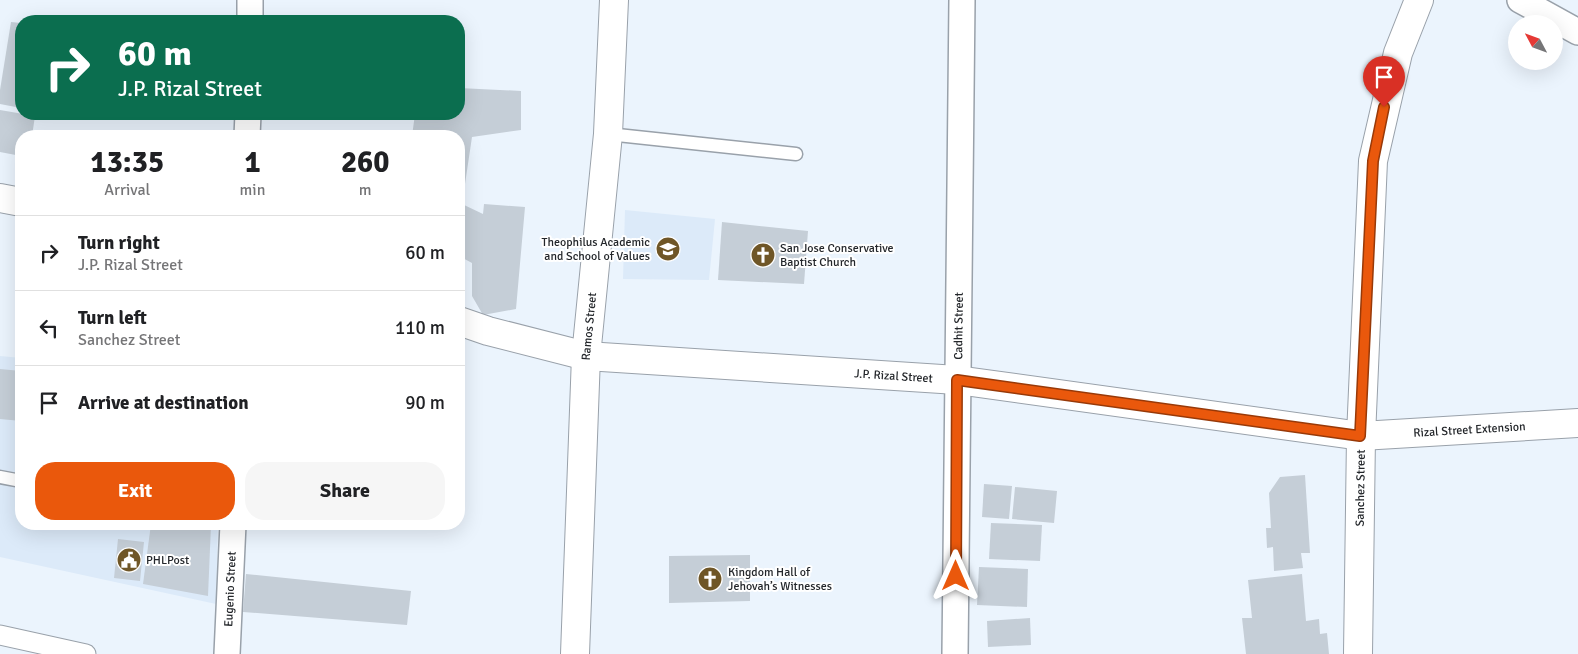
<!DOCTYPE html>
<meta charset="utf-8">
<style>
:root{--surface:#fff;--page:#f6f6f6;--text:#202124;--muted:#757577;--line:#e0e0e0;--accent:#ea580c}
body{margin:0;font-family:Signika,sans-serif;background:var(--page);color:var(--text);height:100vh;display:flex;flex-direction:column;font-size:19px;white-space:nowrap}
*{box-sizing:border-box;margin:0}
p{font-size:16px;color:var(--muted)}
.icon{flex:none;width:28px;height:28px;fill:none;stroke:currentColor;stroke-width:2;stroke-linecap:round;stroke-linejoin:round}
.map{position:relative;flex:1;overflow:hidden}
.panel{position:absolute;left:15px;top:130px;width:450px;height:400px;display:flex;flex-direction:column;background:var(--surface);border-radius:20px;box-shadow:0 5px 20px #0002}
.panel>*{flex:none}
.hud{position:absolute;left:15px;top:15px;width:450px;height:105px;border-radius:20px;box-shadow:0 5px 20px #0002;background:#0b6e4f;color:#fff;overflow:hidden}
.needle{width:32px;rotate:311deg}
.tools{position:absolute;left:1508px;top:15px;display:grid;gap:10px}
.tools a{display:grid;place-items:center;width:55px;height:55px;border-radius:50%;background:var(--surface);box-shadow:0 5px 20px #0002;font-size:25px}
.pin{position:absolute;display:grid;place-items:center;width:42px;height:42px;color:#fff;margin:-51px -21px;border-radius:50% 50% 50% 0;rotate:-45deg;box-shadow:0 0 5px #0007}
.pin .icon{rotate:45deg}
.me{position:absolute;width:55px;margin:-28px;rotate:0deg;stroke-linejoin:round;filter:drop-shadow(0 0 4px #0008)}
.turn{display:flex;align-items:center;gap:18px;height:105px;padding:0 20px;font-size:22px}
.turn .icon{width:65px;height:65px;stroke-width:2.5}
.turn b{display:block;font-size:35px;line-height:42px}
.eta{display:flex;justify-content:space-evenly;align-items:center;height:85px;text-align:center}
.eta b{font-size:30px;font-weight:700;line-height:35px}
.cta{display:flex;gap:10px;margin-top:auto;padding:10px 20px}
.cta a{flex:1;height:58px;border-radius:20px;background:var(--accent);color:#fff;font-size:20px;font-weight:700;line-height:58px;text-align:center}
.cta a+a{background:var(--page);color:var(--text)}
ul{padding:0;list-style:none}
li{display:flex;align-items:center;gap:15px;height:75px;padding:0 20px;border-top:1px solid var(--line)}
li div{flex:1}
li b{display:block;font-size:19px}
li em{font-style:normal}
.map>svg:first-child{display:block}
</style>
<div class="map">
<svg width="1578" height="654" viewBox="0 0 1578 654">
<rect width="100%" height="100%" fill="#ebf4fd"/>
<g fill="#dceaf9">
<polygon points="625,210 715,219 709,280 623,279"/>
<polygon points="0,356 21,358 21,524 218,524 216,604 0,557"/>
</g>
<g fill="#c5ced7">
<polygon points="11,22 21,23 21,108 0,104 0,90"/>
<polygon points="459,88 521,91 521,130 472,137 462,204 483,214 484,204 525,207 516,309 483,315 472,296 472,263 459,256 459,136 412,136 415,114 459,114"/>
<polygon points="0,110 35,116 32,136 21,136 21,156 0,152"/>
<polygon points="722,222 808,231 804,284 718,280"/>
<polygon points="0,369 21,371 21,421 0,419"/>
<polygon points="1305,475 1310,553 1301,553 1303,568 1274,571 1273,547 1267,548 1266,528 1271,528 1269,493 1280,477"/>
<polygon points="984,484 1012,486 1009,519 982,517"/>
<polygon points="1015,487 1057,491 1054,523 1012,519"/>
<polygon points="991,523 1042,525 1040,561 989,559"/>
<polygon points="151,524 211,525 208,596 143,584"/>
<polygon points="118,539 144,542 140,581 114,578"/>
<polygon points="750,555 750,601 669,603 669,556"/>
<polygon points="979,567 1028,569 1027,607 977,605"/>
<polygon points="246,574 411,591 407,625 243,612"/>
<polygon points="1302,574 1306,621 1319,619 1320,634 1327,633 1329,654 1246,654 1242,618 1252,618 1248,580"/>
<polygon points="1030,618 1031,645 988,647 987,621"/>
</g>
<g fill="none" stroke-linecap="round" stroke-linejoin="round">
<defs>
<g id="service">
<polyline points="608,134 796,154"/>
<polyline points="0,477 21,481"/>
</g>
<polyline id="pedestrian" points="0,635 86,654"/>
<g id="minor">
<polyline points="1520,0 1578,32"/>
<polyline points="250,21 250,0"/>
<polyline points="247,136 248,114"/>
<path id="s1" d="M227,654L233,524"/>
<path id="s2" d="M955,654L962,0"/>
</g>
<g id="tertiary">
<polyline points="0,198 21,202"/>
<path id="s3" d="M459,321L488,331L586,356L957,380L1361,436L1578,423"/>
<path id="s4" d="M575,654L586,356L608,134L614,0"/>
</g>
<g id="primary">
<path id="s5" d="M1358,654L1361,436L1373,161L1398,53L1419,0"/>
</g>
</defs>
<use href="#service" stroke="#99a1aa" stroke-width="15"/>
<use href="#pedestrian" stroke="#99a1aa" stroke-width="21"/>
<use href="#minor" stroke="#99a1aa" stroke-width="28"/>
<use href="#tertiary" stroke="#99a1aa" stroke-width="30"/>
<use href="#primary" stroke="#99a1aa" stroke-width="30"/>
<use href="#service" stroke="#fff" stroke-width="12"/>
<use href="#pedestrian" stroke="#fff" stroke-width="19"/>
<use href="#minor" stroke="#fff" stroke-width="25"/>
<use href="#tertiary" stroke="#fff" stroke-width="28"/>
<use href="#primary" stroke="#fff" stroke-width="28"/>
</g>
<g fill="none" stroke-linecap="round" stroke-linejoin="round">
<defs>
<polyline id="route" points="956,576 957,380 1360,436 1373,161 1384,107"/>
</defs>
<use href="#route" stroke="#983908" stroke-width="12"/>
<use href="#route" stroke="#ea580c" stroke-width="9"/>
</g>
<defs>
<symbol id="school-disc" viewBox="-11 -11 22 22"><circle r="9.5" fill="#6f5627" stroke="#fff"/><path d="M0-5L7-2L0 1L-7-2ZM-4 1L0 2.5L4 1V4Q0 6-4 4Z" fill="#fff"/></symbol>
<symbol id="church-disc" viewBox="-11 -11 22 22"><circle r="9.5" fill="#6f5627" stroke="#fff"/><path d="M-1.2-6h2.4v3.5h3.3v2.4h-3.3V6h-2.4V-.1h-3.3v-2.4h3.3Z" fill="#fff"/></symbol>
<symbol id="civic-disc" viewBox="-11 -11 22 22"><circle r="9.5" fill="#6f5627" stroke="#fff"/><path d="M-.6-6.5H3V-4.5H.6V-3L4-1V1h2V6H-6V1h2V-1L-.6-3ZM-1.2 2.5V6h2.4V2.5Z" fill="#fff"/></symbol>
</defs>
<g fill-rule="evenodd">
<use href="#school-disc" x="654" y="235" width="28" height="28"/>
<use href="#church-disc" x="749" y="241" width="28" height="28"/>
<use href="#civic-disc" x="115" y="546" width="28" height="28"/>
<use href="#church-disc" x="696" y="565" width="28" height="28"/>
</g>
<g text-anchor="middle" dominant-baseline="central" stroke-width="4" stroke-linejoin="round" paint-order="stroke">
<g font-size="12" fill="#23262a" stroke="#fff" text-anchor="start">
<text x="650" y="242" text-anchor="end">Theophilus Academic<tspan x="650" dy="14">and School of Values</tspan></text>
<text x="780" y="248">San Jose Conservative<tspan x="780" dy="14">Baptist Church</tspan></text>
<text x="146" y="560">PHLPost</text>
<text x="728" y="572">Kingdom Hall of<tspan x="728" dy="14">Jehovah’s Witnesses</tspan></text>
</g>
<g font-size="12" fill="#23262a" stroke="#fff">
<text stroke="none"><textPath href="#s4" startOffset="328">Ramos Street</textPath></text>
<text stroke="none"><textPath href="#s2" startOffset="328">Cadhit Street</textPath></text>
<text stroke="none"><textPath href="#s3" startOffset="440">J.P. Rizal Street</textPath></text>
<text stroke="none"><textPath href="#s3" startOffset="1020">Rizal Street Extension</textPath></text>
<text stroke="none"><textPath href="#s5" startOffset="166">Sanchez Street</textPath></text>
<text stroke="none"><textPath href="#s1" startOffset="65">Eugenio Street</textPath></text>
</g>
</g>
</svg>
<div class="tools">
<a><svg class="needle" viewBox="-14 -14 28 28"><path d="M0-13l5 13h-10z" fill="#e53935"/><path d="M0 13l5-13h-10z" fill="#757577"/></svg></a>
</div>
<div class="pin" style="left:1384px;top:107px;background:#d93025"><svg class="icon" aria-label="arrive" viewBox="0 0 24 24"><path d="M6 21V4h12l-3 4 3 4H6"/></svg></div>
<svg class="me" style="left:956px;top:576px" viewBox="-20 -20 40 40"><path d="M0-17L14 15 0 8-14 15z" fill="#ea580c" stroke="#fff" stroke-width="4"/></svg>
<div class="hud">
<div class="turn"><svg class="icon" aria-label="right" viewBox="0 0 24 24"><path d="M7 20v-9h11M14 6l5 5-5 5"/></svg><div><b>60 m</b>J.P. Rizal Street</div></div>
</div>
<section class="panel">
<div class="eta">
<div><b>13:35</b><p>Arrival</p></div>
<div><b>1</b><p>min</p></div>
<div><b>260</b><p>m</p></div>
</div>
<ul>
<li><svg class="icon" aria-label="right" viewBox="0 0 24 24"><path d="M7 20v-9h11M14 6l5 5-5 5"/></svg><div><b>Turn right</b><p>J.P. Rizal Street</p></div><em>60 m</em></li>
<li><svg class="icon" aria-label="left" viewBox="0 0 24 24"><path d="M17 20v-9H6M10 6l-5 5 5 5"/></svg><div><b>Turn left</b><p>Sanchez Street</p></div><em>110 m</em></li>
<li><svg class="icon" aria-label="arrive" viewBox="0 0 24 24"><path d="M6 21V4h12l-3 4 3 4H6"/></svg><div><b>Arrive at destination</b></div><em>90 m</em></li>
</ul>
<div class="cta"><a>Exit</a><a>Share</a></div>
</section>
</div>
